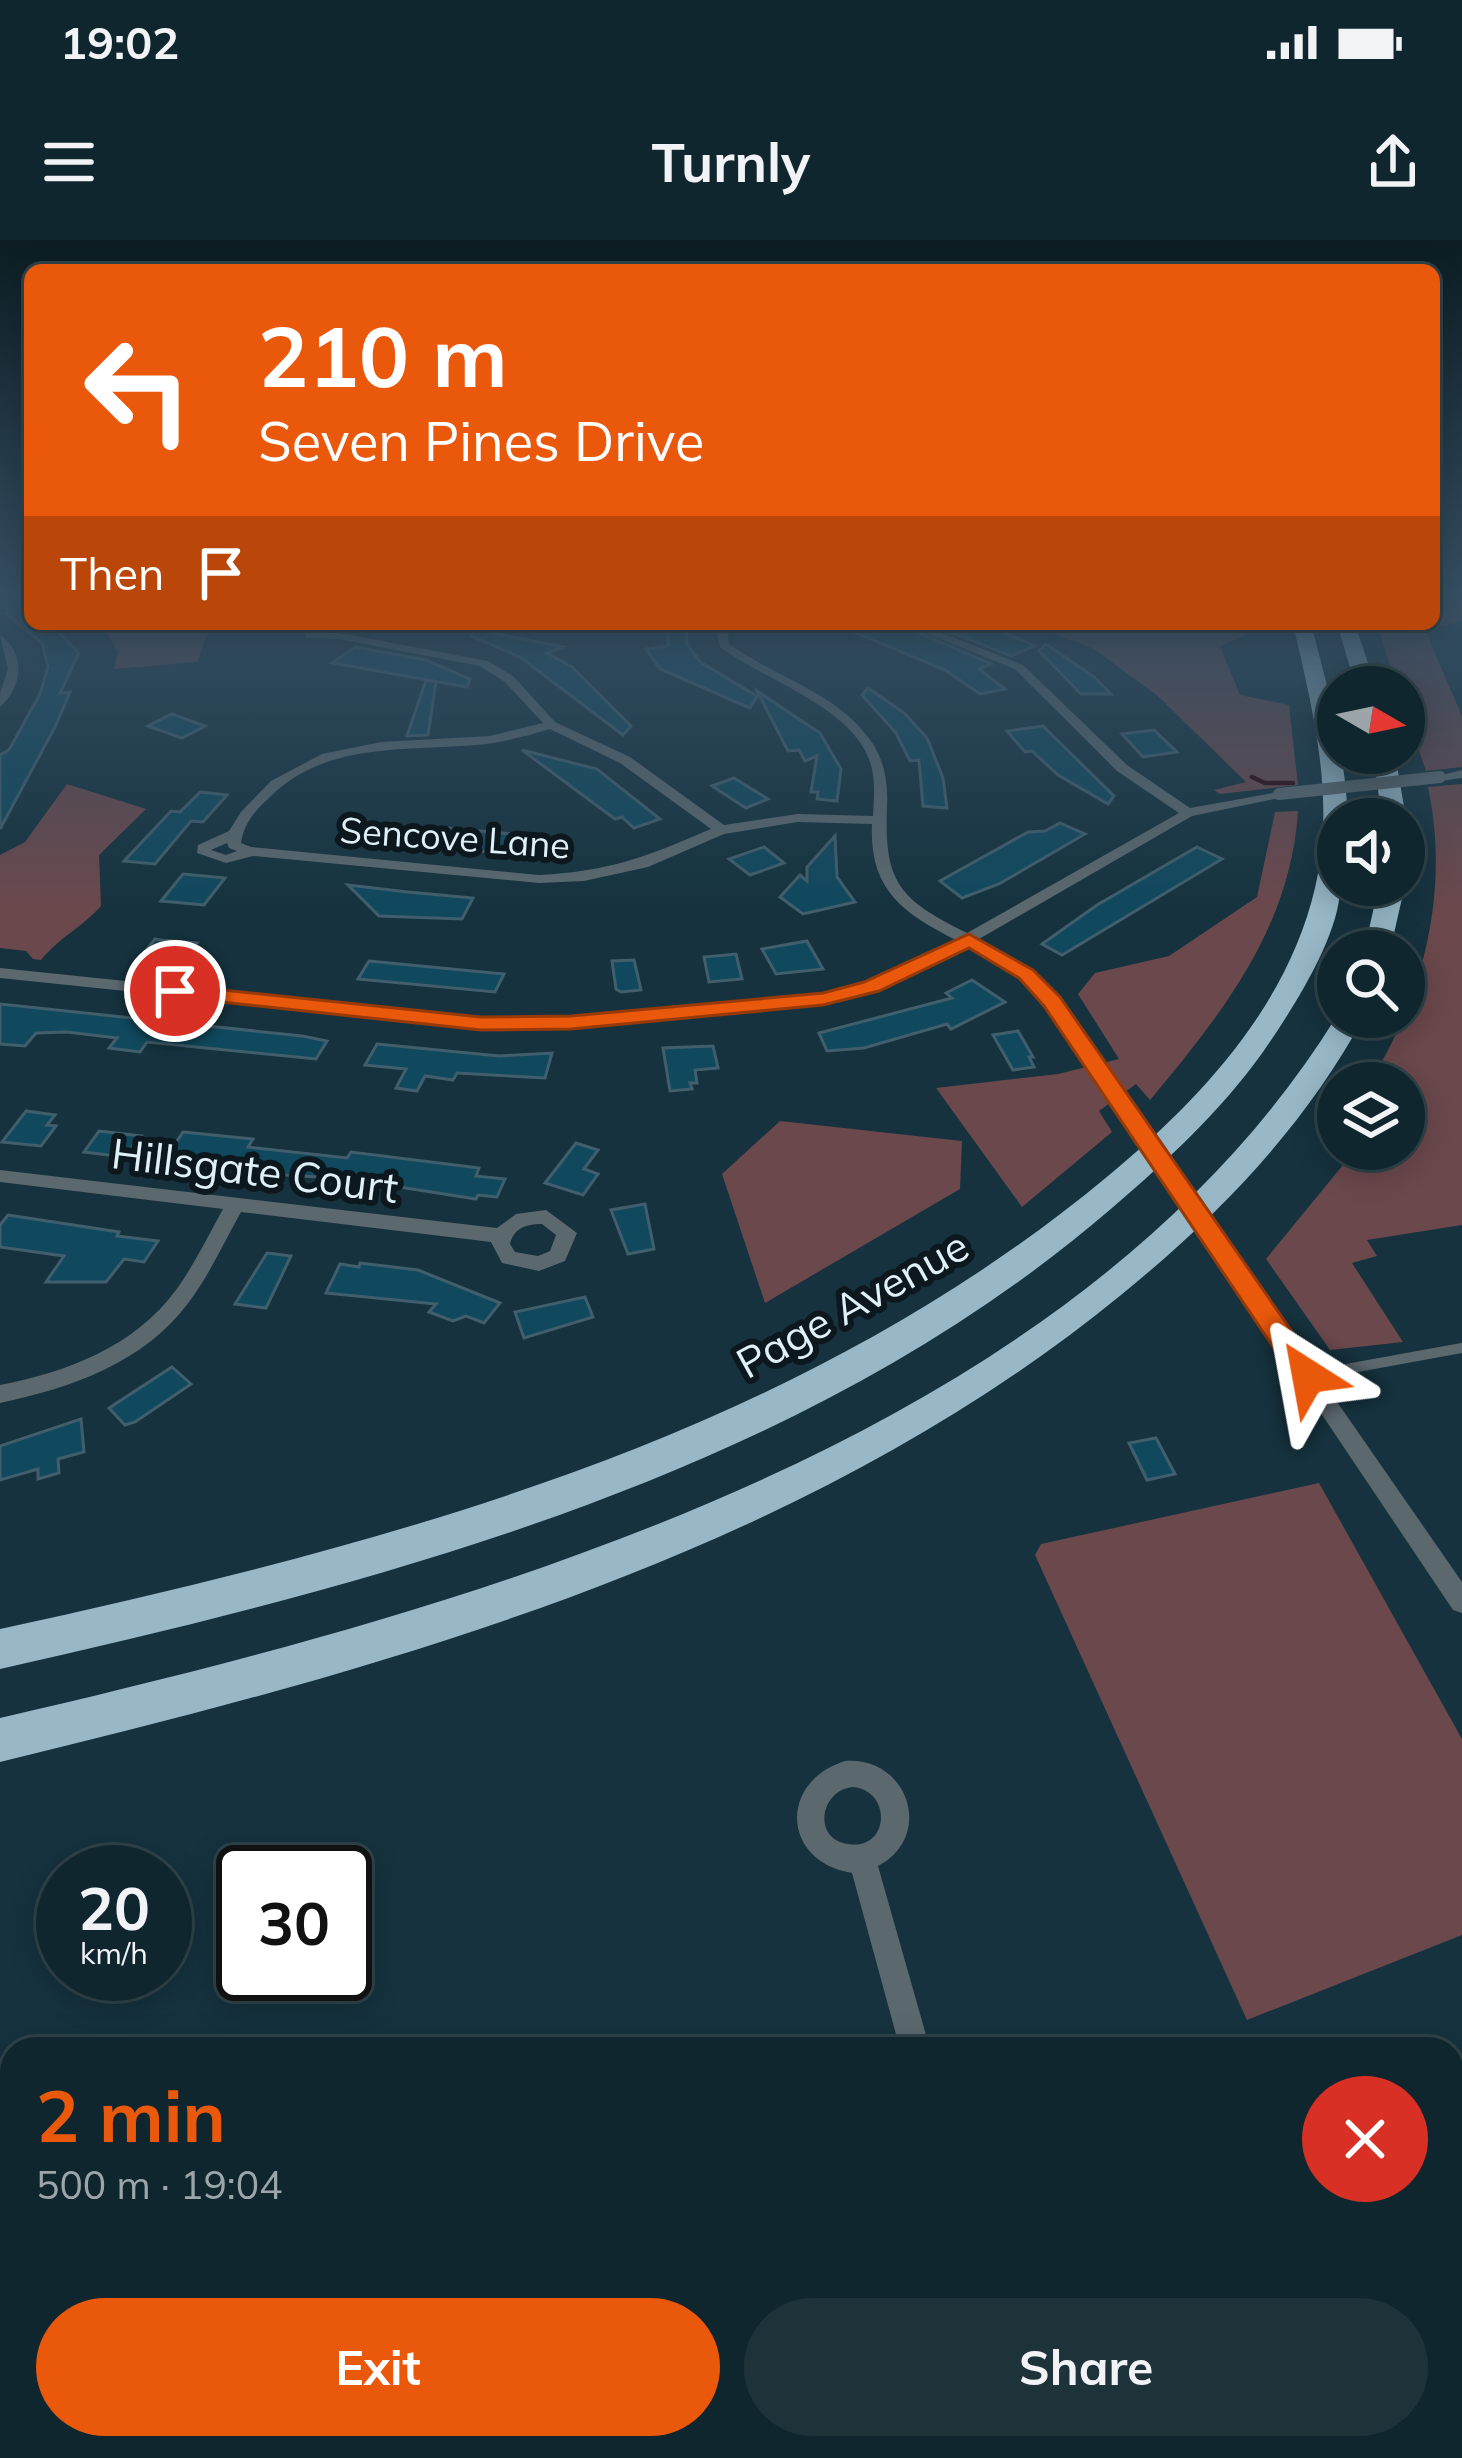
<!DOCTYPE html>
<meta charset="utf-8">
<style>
:root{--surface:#10262e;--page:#1e323a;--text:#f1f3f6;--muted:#9ca5aa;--line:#30434a;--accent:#ea580c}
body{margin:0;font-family:Mulish,sans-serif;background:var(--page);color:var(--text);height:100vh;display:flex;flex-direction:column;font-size:45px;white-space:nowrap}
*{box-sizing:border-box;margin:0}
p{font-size:39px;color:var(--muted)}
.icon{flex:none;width:66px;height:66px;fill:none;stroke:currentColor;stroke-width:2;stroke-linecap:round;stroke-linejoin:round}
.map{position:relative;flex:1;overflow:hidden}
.side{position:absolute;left:0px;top:1797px;width:1464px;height:423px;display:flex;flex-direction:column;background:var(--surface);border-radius:36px 36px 0 0;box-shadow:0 6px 30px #0003,0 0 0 3px var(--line)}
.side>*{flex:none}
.banner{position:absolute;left:24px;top:24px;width:1416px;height:366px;border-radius:18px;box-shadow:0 6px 30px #0003,0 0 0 3px var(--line);background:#ea580c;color:#fff;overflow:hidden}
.needle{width:78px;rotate:99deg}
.buttons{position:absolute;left:1317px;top:426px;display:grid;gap:24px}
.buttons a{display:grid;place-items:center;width:108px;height:108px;border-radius:50%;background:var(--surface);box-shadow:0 6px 30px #0003,0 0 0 3px var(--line);font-size:60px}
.speed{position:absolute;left:36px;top:1605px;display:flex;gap:24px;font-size:60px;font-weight:700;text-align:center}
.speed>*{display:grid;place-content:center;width:156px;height:156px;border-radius:50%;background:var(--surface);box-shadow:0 6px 30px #0003,0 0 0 3px var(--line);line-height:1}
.speed small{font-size:30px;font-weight:400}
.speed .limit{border:6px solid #111;border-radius:18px;background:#fff;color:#111}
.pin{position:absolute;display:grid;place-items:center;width:102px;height:102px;color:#fff;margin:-51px;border:6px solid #fff;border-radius:50%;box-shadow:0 3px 12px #0007}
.me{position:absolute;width:132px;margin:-66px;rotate:326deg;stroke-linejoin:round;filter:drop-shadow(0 0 9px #0008)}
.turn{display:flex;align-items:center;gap:42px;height:252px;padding:0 36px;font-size:54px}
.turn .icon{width:156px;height:156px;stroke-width:2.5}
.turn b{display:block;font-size:84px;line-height:102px}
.then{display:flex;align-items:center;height:114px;padding:0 36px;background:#0003;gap:24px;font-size:45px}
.round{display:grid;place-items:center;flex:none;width:126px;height:126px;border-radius:63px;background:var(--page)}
.overview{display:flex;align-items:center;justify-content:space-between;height:204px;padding:0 36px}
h1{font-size:72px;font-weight:700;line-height:90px;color:var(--accent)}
.button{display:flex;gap:24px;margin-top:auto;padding:24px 36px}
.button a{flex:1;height:138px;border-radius:72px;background:var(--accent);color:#fff;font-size:48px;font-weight:700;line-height:138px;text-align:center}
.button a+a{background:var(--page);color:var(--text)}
.status{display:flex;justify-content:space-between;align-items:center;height:84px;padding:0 60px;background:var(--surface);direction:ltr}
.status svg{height:33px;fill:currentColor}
header{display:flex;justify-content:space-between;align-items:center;height:156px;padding:0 36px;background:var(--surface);font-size:54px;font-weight:700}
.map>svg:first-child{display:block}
</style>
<div class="status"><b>19:02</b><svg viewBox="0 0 49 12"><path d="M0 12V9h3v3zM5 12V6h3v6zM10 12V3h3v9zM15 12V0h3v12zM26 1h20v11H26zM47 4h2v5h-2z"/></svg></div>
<header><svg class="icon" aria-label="menu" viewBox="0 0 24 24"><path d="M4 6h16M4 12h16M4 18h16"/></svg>Turnly<svg class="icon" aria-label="share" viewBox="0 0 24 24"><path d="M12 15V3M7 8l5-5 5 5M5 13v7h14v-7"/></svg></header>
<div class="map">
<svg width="1462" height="2218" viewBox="0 0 1462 2218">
<rect width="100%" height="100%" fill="#15323e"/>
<g fill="#6a484c">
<polygon points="1434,357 1462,357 1462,381 1425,390 1462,476 1462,527 1426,531 1404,467 1404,447 1397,447 1377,384 1434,384"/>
<polygon points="102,384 211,384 197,422 114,429 118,412"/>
<polygon points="1030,384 1243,384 1246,395 1220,406 1240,455 1289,465 1298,545 1220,554 1214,550 1246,542 1159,457 1094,409"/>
<path d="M67,544L146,569L99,615L101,666C81,688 60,697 41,720L33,719L26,711L0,708V615L25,602Z"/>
<path d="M1462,544V985L1367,1000L1377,1016L1352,1023L1403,1102L1330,1110L1266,1019L1356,909H1404V843H1369C1424,757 1450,649 1428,547Z"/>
<path d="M1298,571C1291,687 1222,774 1150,860L1136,844L1099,871L1112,892L1022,967L936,848L1058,834L1119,819L1078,754L1095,733L1169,716L1257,657L1275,572Z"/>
<polygon points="780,881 962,901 960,949 765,1063 722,934"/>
<polygon points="1319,1243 1462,1499 1462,1695 1247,1780 1035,1315 1041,1304"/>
</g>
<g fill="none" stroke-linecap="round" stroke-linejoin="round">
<polyline stroke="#2e060f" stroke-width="4.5" points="1252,537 1265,543 1293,543"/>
</g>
<g fill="#10485d" stroke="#415e6c" stroke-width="3">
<polygon points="0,357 30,361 30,384 63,384 69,389 58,391 79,413 60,453 70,452 55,487 0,589 0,515 9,510 40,454 48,427 42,403 6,373 10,371 0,365"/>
<polygon points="668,384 686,384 687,404 700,422 757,456 750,468 660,429 646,409 668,406"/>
<polygon points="835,384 899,384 991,424 979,429 1005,449 980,454 945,430"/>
<polygon points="931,384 985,384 1035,406 1011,416"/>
<polygon points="474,389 563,407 547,413 572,427 631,486 623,495 520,417 471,396"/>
<polygon points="1046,404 1094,437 1111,454 1081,454 1039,411"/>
<polygon points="355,407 426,420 470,439 467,447 332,423"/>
<polygon points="426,440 436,442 428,495 407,496"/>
<polygon points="868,448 904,473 927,498 943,538 947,568 923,566 919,520 910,521 896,493 862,455"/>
<polygon points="757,451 820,493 841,529 837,561 817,559 818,552 811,552 817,516 805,521 799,510 788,511"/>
<polygon points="172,474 205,486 182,498 148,486"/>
<polygon points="1043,486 1114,556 1108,564 1058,535 1032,511 1025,512 1007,491"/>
<polygon points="1154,490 1177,512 1143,517 1122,494"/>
<polygon points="522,510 597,529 660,579 634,588 622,577 615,579"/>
<polygon points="734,538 768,559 746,568 712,546"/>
<polygon points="200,552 227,555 203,582 191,581 155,624 124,621 171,571 180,572"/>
<polygon points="1060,583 1085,594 999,644 962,658 940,641 1028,592 1045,591"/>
<polygon points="448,588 512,594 500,613 437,607"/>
<polygon points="835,596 837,637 855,662 803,674 780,657 800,635 807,641 807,627"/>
<polygon points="764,607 784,623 750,635 729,619"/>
<polygon points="1197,607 1222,619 1062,715 1042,704 1097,665"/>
<polygon points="183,634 225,638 204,665 161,661"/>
<polygon points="348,645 408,652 473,658 462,679 379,676"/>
<polygon points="155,699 161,700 197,703 182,722 141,717"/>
<polygon points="807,701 823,729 776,734 762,709"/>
<polygon points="736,714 742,739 709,742 704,717"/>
<polygon points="634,720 641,750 621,752 616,749 612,721"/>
<polygon points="369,721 441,728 504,734 495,752 358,739"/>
<polygon points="972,740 1005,762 951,789 947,784 864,808 827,811 819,793 952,758 946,753"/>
<polygon points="0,764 302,796 327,801 316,819 147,802 140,812 109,808 117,798 67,792 36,793 25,806 0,804"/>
<polygon points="1018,791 1033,817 1029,817 1034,827 1013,830 993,795"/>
<polygon points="377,804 499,816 552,813 545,838 457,833 453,840 425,836 417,851 396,848 406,829 365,825"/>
<polygon points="713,806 718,828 695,830 697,843 690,843 692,849 670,851 663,808"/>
<polygon points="26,871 55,875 47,885 56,886 41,906 2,902"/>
<polygon points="99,891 141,896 124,917 84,912"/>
<polygon points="183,892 253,899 248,907 347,918 351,912 479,928 476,936 505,939 497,957 478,955 476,959 349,939 253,933 168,914"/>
<polygon points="576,903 598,910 584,929 598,934 583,955 545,943"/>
<polygon points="645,964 654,1009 628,1014 611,970"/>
<polygon points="8,975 119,992 117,996 158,1001 144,1022 124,1019 106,1042 46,1042 64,1016 0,1007 0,985"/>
<polygon points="267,1013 291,1016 266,1068 235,1064"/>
<polygon points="360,1023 418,1030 500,1063 484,1083 466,1076 453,1081 429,1072 436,1064 326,1053 340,1024 359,1027"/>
<polygon points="585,1057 593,1077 524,1098 515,1072"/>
<polygon points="172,1127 191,1144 135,1182 125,1185 109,1168"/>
<polygon points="81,1179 84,1212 58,1219 59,1233 38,1239 38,1229 0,1240 0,1206"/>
<polygon points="1156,1198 1175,1234 1147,1240 1129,1203"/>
</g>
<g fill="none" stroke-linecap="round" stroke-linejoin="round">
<polyline stroke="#5b686e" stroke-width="10" points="1308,1136 1462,1108"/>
<g fill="#5b686e" fill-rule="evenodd">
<path d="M715,384H727L729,404C775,437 841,454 873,504C885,523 888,544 887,566C884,642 898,659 967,693L1179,573L1117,531L1015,429L903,384H919L1023,425L1127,525L1190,568L1284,551V557L1192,576L979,699C1056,738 1077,786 1124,853V861H1112C1065,793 1045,745 968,706L929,728L878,750L823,764L571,788H481L0,738V728L481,778H571L823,754L866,744L917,722L956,700C902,673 869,649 872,584L798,582L724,594L648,627L584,641L539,643L253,616L226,623L197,613L198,605L229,591L241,572L271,541L322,514L381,502L490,496L543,483L505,442L480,426L339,399L305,398V394L309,393H339L488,421L513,436L555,482L630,517L724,585L798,574L873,576C874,557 876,537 869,519C849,466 764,440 720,407ZM550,489L620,523L711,589C646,617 611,631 539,635L251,607L241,603C244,582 256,570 271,556C326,502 405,511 476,505C501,503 526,496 550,489ZM227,603L229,608L237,611L226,615L211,610Z"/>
<path d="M0,395C26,413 23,447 0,467V453L8,429Z"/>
<polygon points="1462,530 1462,538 1440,541 1433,537"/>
<path d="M0,930L497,988L516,974L546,970L577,993L565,1021L539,1031L502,1023L491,1002L241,972C224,1002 210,1034 189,1062C144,1123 71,1148 0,1163V1145C67,1132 134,1107 176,1050C194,1025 208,996 223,969L0,942ZM542,984L556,995L550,1011L538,1016L515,1012L510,1004C514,988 526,984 542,984Z"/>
<polygon points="1242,1033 1249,1035 1462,1342 1462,1373 1453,1370 1235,1045 1232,1040"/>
<path d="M845,1521C908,1516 935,1596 878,1626L930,1809H900L852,1633C782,1622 778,1542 845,1521ZM853,1547C893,1551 889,1611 848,1604C812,1599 820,1550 853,1547Z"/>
<polygon points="12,1844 12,1876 0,1879 0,1847"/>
<polygon points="859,2208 895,2208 892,2218 856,2218"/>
<polygon points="1345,2208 1384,2208 1388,2218 1349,2218"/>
</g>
<g fill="#98b8c7" fill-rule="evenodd">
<path d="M1293,384H1311C1329,451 1345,512 1348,579H1338C1338,601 1340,631 1340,649C1339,698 1290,773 1263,812C1220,872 1168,920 1112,968C804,1234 388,1341 0,1429V1389C393,1303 793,1198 1108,936C1200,860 1287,767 1315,648C1336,559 1313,471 1293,384Z"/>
<polygon points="1337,384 1355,384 1376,447 1356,447"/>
<polygon points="1373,513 1395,513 1406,579 1404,582 1382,579"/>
<polygon points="1404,644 1405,645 1390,711 1364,711 1379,645"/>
<path d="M1338,774L1364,777C1303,889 1219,975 1121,1055C803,1315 392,1427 0,1522V1478C465,1370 1072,1207 1338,774Z"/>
</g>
<polyline stroke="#5b686e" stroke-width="12" points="1279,554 1440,537"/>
<polyline stroke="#5b686e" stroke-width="20" points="1118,857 1242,1040"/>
</g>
<linearGradient id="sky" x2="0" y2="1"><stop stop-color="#0c1c22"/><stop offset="0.53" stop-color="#354f63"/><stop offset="1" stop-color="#354f63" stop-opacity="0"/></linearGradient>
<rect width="1462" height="668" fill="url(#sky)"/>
<polygon fill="#ea580c" stroke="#983908" stroke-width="3" points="969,694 1033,730 1060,757 1318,1129 1322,1136 1318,1144 1298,1144 1044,766 1019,738 969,708 879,751 823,765 571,789 481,790 175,757 164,751 175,745 481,777 571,776 823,753 864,742"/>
<g text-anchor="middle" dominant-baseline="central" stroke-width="12" stroke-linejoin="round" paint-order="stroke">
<g font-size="36" fill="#dff0f8" stroke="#0c181d">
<text transform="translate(455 597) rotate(4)">Sencove Lane</text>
</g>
<g font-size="42" fill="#dff0f8" stroke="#0c181d">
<text transform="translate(255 930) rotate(7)">Hillsgate Court</text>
<text transform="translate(852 1064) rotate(-29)">Page Avenue</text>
</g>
</g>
</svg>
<div class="buttons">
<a><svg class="needle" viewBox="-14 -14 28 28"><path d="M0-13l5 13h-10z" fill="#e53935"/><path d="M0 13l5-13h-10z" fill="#9ca5aa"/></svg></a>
<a><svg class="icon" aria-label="sound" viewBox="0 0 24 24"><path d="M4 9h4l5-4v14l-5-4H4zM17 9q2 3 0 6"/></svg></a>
<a><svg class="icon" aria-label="search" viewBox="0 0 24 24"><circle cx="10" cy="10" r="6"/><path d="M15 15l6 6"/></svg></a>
<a><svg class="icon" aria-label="layers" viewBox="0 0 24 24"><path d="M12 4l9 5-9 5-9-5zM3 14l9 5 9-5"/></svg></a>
</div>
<div class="speed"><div>20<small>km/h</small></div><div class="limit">30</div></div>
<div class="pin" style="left:175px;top:751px;background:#d93025"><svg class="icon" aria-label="arrive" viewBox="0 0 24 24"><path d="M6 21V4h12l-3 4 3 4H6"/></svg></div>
<svg class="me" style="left:1308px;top:1136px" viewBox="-20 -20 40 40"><path d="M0-17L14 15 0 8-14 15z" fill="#ea580c" stroke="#fff" stroke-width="4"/></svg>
<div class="banner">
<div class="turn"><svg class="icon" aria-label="left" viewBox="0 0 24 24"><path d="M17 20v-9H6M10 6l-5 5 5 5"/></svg><div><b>210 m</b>Seven Pines Drive</div></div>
<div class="then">Then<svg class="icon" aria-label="arrive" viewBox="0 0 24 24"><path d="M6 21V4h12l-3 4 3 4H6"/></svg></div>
</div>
<section class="side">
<div class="overview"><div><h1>2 min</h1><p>500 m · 19:04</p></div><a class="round" style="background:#d93025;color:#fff"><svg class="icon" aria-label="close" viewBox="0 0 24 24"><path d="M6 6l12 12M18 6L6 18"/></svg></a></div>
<div class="button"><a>Exit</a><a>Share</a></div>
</section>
</div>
